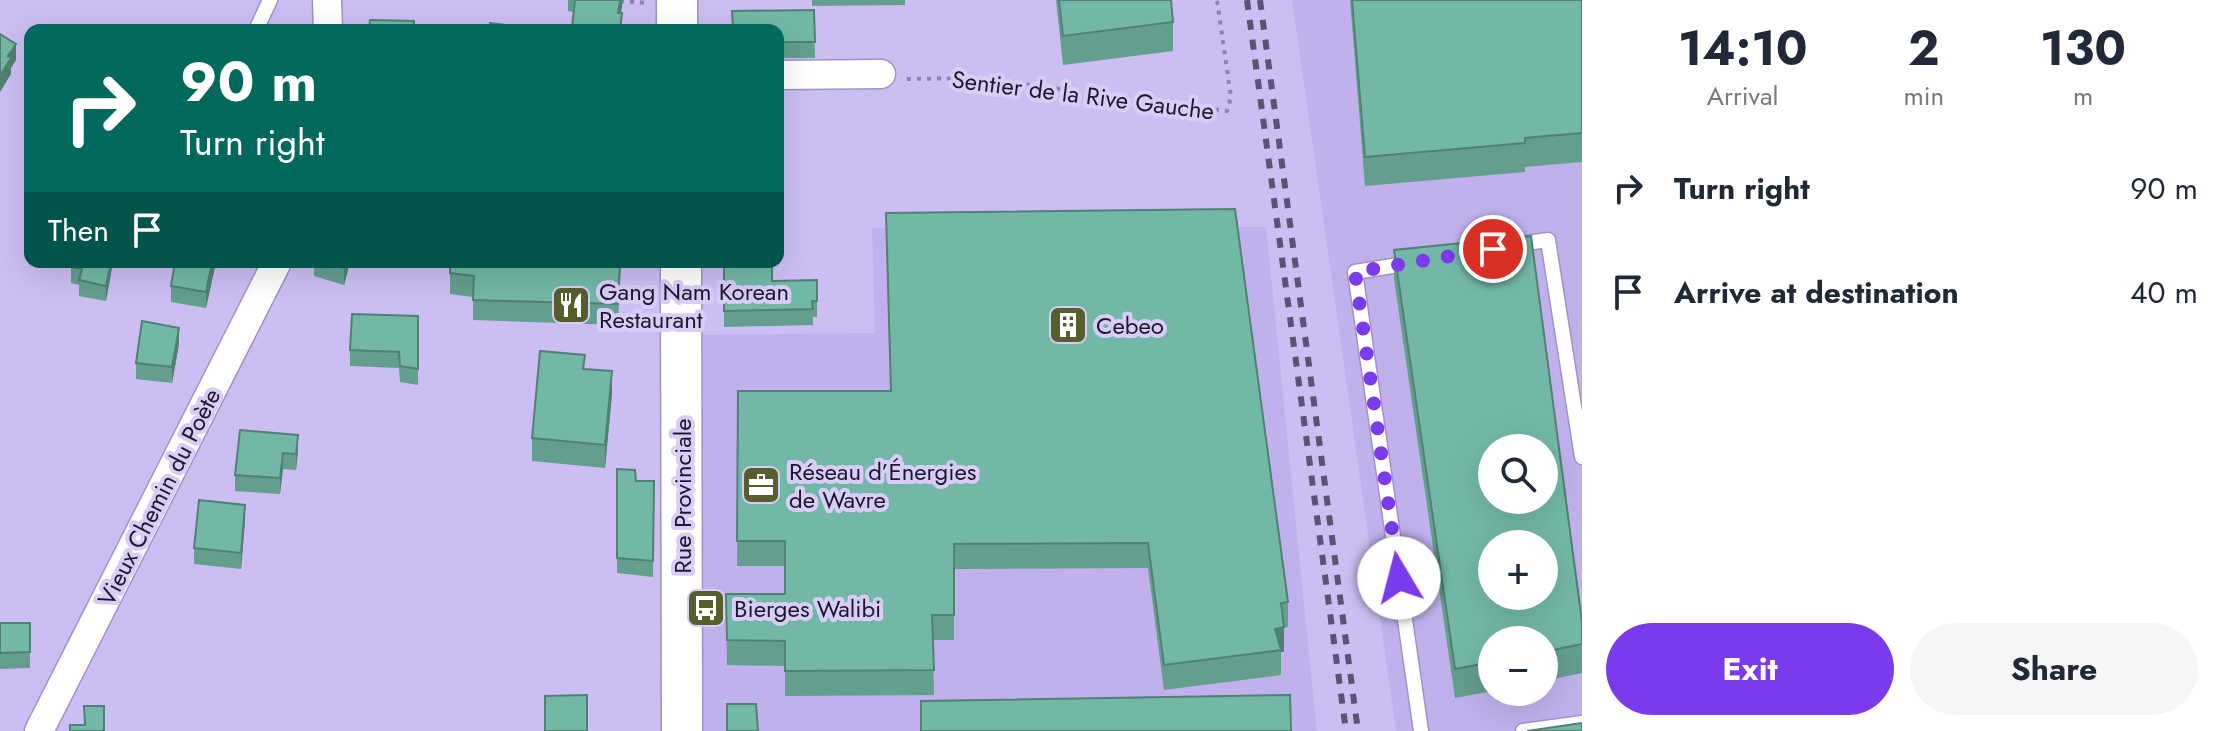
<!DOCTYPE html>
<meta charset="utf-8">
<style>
:root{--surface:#fff;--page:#f6f6f7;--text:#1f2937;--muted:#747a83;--accent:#7c3aed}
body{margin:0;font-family:Jost,sans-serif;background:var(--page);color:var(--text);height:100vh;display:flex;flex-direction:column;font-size:30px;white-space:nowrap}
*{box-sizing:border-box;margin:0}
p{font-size:26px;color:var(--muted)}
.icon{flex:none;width:44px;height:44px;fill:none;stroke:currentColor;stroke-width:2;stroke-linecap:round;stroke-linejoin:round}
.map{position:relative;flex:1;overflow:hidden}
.panel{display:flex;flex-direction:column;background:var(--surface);width:640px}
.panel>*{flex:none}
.guide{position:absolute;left:24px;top:24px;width:760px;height:244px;border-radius:16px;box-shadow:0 8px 32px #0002;background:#00695c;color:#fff;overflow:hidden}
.buttons{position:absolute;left:1478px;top:434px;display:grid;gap:16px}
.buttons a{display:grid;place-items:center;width:80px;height:80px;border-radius:50%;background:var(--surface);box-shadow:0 8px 32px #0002;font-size:40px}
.pin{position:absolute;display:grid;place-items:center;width:68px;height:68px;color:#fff;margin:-34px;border:4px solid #fff;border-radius:50%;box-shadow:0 2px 8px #0007}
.me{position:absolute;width:88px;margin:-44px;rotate:352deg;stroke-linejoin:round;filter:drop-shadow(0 0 6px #0008)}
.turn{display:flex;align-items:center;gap:28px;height:168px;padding:0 24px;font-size:36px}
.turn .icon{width:104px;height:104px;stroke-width:2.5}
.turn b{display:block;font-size:56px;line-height:68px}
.then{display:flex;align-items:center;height:76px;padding:0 24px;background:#0003;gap:16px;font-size:30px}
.eta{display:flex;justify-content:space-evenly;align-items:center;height:136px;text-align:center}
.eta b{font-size:48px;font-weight:700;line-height:56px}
.button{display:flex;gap:16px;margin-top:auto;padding:16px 24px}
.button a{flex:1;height:92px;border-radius:48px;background:var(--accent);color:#fff;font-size:32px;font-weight:700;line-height:92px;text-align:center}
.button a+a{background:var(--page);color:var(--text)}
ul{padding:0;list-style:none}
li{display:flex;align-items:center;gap:24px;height:104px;padding:0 24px}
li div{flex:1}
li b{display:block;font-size:30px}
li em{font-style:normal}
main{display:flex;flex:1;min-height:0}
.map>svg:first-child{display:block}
</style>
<main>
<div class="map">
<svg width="1582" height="731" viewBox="0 0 1582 731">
<rect width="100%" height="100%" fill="#ccbef3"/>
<g fill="#c0b1ed" fill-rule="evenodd">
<path d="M1292,0H1582V731H1396ZM1492,448H1544V500H1492ZM1492,544H1544V596H1492ZM1492,640H1544V692H1492Z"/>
<polygon points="1266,227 1317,731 702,731 698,335 875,333 872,228"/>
</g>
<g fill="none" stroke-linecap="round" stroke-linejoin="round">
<defs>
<g id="lane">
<polyline points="256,30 270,0"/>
<polyline points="1514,245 1548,240 1582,457"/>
<polyline points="1411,263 1355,272 1421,731"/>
<polyline points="1523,731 1582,723"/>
</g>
<g id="street">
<polyline points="327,0 328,30"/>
<polyline points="778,75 881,74"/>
<polyline points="39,731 277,262"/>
</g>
<g id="secondary">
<polyline points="677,0 677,30"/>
<polyline points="681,262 682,731"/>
</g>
</defs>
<use href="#lane" stroke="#9f92c5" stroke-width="17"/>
<use href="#street" stroke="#9f92c5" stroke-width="31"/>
<use href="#secondary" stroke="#9f92c5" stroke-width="43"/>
<g stroke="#8f84ad" stroke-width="4" stroke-dasharray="4 6" stroke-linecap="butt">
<polyline points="620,1 647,3"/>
<polyline points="907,79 978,78 1227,111 1231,97 1217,0"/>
</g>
<use href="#lane" stroke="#fff" stroke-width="14"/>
<use href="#street" stroke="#fff" stroke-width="28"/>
<use href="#secondary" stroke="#fff" stroke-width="40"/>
<g stroke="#5c5373" stroke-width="6" stroke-dasharray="10 10" stroke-linecap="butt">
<polyline points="1247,0 1346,731"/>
<polyline points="1260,0 1358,731"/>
</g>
</g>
<g fill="#639e8f">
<polygon points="568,0 623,0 621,13 622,30 572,30 574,12 568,11"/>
<polygon points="812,0 905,0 905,5 812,6"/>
<polygon points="1056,0 1171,0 1173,22 1173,51 1063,65"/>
<polygon points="1350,0 1582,0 1582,162 1525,167 1525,172 1365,186"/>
<polygon points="814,10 815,58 778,58 778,30"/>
<polygon points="886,213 1288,602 1288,627 1284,628 1284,652 1281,652 1281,675 1164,690 1148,568 954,569 954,640 933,640 934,695 785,696 785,666 727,665 726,594 785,594 785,566 737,566 738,391 891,391"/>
<polygon points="1394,250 1582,622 1582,673 1544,681 1544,640 1492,640 1492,691 1455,698 1394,279"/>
<polygon points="113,262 106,301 79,296 79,285 71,283 71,267"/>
<polygon points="175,262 216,262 206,308 171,302 171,286"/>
<polygon points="314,262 350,262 344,285 314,276"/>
<polygon points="450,262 621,262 618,325 473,320 473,297 450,294"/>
<polygon points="724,262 772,281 817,280 817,317 813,317 813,325 724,327"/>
<polygon points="418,316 418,385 400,382 399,368 350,366 350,350"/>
<polygon points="179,344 172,383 136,379 136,363"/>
<polygon points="585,369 612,394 605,468 532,461 532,438"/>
<polygon points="240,430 298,451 296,470 283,469 280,494 235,491 235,475"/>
<polygon points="617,469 636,481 654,481 653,577 617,573"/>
<polygon points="245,521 241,569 194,564 194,548"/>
<polygon points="0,623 30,623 30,668 0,669"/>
</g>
<g fill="#508174">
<polygon points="620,0 623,0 618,30 618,13"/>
<polygon points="16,44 16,60 11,68 11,74 0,92 0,76 8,56"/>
<polygon points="111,262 113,262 106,301 106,286"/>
<polygon points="212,262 216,262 206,308 206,292"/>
<polygon points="346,262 350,262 344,285 344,268"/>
<polygon points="179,328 179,344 172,383 172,367"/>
<polygon points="612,371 612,394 605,468 605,445"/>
<polygon points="298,435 298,451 296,470 296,454"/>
<polygon points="283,453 283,469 280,494 280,478"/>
<polygon points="245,505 245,521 241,569 241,553"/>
<polygon points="1284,627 1284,652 1281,652 1275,629"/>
</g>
<g fill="#73b8a6" stroke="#508174" stroke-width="2" fill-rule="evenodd">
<polygon points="575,0 620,0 618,13 622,13 620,30 576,30 576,28 572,27"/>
<polygon points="1059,0 1171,0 1173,22 1063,36"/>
<polygon points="1352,0 1582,0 1582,133 1525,138 1525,143 1365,157"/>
<polygon points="814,10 815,42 778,42 778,30 733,30 732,11"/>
<polygon points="370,20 414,21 414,30 369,30"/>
<polygon points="490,23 514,26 514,30 490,30"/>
<polygon points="0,34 16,44 8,56 11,58 0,76"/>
<polygon points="1235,209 1288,602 1281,603 1284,627 1275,629 1281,650 1164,665 1148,543 954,544 954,615 932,615 934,670 785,671 785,641 727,640 726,594 785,594 785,541 737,541 738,391 891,391 886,213"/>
<path d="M1531,236L1582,622V644L1544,652V640H1492V662L1455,669L1394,250ZM1492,448H1544V500H1492ZM1492,544H1544V596H1492Z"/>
<polygon points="72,262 111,262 106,286 79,280 82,269 71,267"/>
<polygon points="175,262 212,262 206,292 171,286"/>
<polygon points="323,262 346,262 344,268"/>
<polygon points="450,262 620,262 618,304 473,300 474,276 450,273"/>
<polygon points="724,262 772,262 772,281 817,280 817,301 812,301 813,309 724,311"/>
<polygon points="352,314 418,316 418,369 400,366 399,352 350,350"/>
<polygon points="142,321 179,328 172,367 136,363"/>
<polygon points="540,351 585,355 583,369 612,371 605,445 532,438"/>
<polygon points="240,430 298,435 296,454 283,453 280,478 235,475"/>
<polygon points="617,469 635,470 636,481 654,481 653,561 617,558"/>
<polygon points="199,500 245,505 241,553 194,548"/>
<polygon points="0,623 30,623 30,652 0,653"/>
<polygon points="587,695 587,731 545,731 545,696"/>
<polygon points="1290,695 1291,731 921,731 921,701"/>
<polygon points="727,704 756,704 758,731 727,731"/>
<polygon points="84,706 104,706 104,731 70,731 70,725 85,725"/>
<polygon points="1582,723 1582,731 1527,731"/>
</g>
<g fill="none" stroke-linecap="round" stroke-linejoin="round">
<polyline stroke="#7c3aed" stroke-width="14" stroke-dasharray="0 25.2" points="1399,578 1355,272 1493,249"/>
</g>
<defs>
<symbol id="restaurant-square" viewBox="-11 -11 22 22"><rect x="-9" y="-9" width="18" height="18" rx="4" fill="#565e2c" stroke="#d8cdf8"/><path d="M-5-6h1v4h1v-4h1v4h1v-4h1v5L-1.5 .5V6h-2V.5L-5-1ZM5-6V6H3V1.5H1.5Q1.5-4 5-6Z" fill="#fff"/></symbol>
<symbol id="building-square" viewBox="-11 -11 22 22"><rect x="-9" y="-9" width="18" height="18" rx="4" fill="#565e2c" stroke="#d8cdf8"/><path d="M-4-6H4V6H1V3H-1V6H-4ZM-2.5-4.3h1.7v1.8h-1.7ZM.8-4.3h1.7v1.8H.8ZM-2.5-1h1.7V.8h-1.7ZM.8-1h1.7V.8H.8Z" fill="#fff"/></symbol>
<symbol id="office-square" viewBox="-11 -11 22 22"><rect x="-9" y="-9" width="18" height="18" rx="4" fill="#565e2c" stroke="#d8cdf8"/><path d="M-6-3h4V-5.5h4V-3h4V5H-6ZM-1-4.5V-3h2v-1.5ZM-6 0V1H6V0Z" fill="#fff"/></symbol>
<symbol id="bus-square" viewBox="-11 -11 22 22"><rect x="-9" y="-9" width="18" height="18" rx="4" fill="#565e2c" stroke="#d8cdf8"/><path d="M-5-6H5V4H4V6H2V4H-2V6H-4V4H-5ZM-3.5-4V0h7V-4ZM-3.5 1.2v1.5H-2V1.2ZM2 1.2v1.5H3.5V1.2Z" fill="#fff"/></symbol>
</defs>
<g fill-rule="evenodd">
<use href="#restaurant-square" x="549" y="283" width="44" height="44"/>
<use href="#building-square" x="1046" y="303" width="44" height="44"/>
<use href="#office-square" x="739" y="463" width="44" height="44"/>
<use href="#bus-square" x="684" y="586" width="44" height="44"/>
</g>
<g text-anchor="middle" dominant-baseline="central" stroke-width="8" stroke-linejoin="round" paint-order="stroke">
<g font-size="24" fill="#1e182c" stroke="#d8cdf8">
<text transform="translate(1083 95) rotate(7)">Sentier de la Rive Gauche</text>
<text transform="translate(682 496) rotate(-90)">Rue Provinciale</text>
<text transform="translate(159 497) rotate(-63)">Vieux Chemin du Poète</text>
</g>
<g font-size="24" fill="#1e182c" stroke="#d8cdf8" text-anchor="start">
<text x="599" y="291">Gang Nam Korean<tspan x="599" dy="28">Restaurant</tspan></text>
<text x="1096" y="325">Cebeo</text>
<text x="789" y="471">Réseau d’Énergies<tspan x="789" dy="28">de Wavre</tspan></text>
<text x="734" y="608">Bierges Walibi</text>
</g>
</g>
</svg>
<div class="buttons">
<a><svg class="icon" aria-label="search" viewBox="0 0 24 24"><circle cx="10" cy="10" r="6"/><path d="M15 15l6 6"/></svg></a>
<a>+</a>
<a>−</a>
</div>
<div class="pin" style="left:1493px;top:249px;background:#d93025"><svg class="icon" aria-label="arrive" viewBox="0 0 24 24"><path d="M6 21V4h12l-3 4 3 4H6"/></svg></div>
<svg class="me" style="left:1399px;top:578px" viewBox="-20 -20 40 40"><circle r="19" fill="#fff"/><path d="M0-13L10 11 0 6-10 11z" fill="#7c3aed"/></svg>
<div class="guide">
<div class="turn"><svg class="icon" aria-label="right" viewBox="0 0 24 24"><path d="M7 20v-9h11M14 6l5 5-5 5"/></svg><div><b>90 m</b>Turn right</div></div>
<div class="then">Then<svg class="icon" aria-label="arrive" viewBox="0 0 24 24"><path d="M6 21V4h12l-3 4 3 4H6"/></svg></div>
</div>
</div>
<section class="panel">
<div class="eta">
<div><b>14:10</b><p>Arrival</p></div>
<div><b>2</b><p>min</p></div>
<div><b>130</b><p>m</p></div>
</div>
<ul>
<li><svg class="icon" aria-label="right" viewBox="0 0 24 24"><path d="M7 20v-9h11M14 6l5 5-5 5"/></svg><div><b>Turn right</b></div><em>90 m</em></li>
<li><svg class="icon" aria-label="arrive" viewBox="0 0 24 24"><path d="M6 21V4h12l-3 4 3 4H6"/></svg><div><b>Arrive at destination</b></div><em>40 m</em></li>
</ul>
<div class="button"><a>Exit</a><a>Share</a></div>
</section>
</main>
